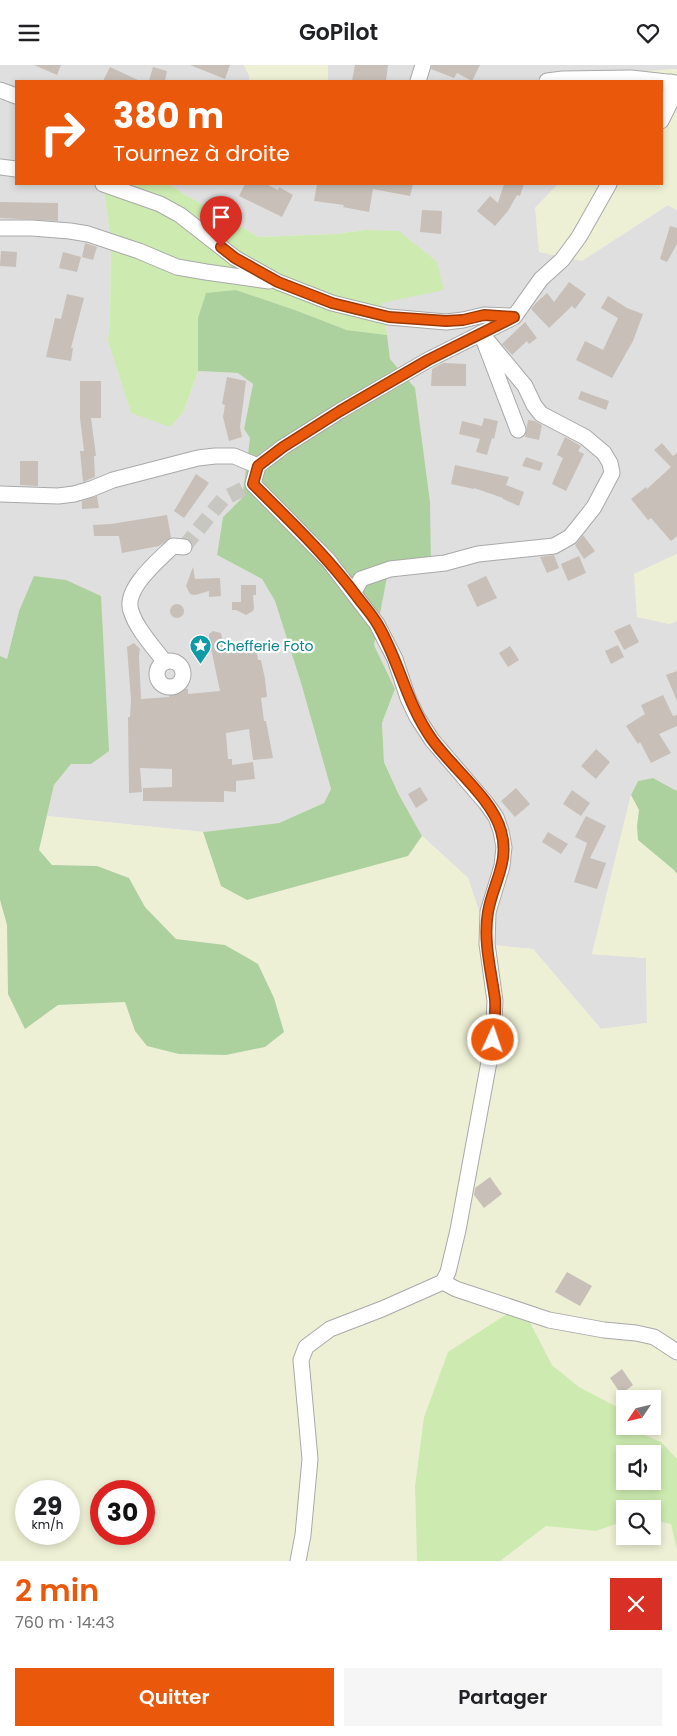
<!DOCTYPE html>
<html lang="fr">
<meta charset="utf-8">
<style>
:root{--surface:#fff;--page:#f6f6f6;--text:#202124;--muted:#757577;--accent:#ea580c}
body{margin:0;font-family:Poppins,sans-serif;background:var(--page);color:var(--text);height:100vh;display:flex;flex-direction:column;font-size:19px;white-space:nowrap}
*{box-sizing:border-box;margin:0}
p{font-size:16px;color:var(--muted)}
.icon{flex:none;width:28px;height:28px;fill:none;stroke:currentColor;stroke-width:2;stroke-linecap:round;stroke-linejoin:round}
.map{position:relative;height:1496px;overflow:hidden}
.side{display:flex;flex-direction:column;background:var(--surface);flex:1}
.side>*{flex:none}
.guide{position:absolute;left:15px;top:15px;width:648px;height:105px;border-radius:0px;box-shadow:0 2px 8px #0003;background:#ea580c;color:#fff;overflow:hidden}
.needle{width:32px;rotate:235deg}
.buttons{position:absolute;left:616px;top:1325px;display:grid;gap:10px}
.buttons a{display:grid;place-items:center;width:45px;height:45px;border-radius:0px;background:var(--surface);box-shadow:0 2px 8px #0003;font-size:25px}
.speed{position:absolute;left:15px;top:1415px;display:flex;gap:10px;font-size:25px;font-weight:700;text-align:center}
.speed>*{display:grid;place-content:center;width:65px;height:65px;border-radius:50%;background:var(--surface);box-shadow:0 2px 8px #0003;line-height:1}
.speed small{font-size:12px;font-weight:400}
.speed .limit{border:8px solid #d22;background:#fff;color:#111}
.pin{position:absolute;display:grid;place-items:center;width:42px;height:42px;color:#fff;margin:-51px -21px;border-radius:50% 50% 50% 0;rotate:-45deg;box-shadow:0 0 5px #0007}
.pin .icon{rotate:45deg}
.me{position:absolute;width:55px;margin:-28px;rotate:3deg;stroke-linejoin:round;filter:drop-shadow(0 0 4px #0008)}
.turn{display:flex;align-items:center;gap:18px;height:105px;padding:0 15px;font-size:22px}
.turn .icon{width:65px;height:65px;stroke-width:2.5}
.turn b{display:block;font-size:35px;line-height:42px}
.round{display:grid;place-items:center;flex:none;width:52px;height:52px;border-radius:0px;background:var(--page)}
.headline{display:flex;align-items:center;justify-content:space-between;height:85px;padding:0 15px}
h1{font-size:30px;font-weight:600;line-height:38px;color:var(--accent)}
.action{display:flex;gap:10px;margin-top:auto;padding:10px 15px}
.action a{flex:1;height:58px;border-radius:0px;background:var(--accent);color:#fff;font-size:20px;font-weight:600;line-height:58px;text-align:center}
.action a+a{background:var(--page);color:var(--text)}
header{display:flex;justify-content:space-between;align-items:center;height:65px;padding:0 15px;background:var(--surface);font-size:22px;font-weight:600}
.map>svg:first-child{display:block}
</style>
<header><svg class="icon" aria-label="menu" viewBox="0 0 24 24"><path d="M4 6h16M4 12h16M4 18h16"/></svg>GoPilot<svg class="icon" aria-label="heart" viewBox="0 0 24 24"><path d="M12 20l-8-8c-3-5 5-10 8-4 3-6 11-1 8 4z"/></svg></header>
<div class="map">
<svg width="677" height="1496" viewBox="0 0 677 1496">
<rect width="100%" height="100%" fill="#f2efe9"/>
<g fill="#e0dfdf">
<polygon points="0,0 244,0 249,10 249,16 16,16 16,119 103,119 111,177 110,254 108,275 184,346 198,306 239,308 253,319 244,364 250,373 242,433 223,452 217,490 262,514 275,536 301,618 331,724 324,738 279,758 203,767 47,751 54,720 71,699 91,699 19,546 7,594 0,591"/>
<polygon points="328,0 677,0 677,4 662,5 607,16 328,16"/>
<polygon points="170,119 558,119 535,143 581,196 668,140 677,145 677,489 634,509 669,559 677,556 677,726 653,713 638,716 631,730 592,889 646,893 647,958 601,964 533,884 490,880 468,813 422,771 398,728 384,697 382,658 395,624 374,580 390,294 382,238 364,165 336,169 259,172 182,128"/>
</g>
<g fill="#eef0d5" fill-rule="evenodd">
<polygon points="244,0 328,0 328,16 249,16 249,10"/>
<polygon points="677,4 677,145 668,140 582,196 539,187 535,143 558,119 661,119 661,16 631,7"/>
<polygon points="677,489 677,556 669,559 637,552 634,509"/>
<path d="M631,730L639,745L637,761L677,809V1394L661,1377L645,1370L638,1361H652V1334H625V1346L579,1322L552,1300L521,1240L448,1288L424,1352L415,1421L417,1496H0V835L7,860L8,929L25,963L58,940L125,937L135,966L179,989L226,990L265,982L225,880L176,874L145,842L129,813L97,801L52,800L39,785L47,751L203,767L221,821L247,834L408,791L422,771L468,813L490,880L533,884L601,964L647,958L646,893L592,889ZM26,1426H69V1469H26ZM101,1426H144V1469H101Z"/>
<polygon points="653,1455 671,1459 677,1485 677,1496 500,1496 546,1461 596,1466 625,1456 625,1471 652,1471"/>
</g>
<g fill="#cdebb0" fill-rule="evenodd">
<polygon points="103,119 170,119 182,128 259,172 336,169 364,165 399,166 437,197 444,225 382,238 387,270 347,265 295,245 236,225 198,253 198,306 184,346 170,362 131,348 108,275 110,254 111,177"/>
<path d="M521,1240L552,1300L579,1322L625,1346V1361H638L645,1370L661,1377L677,1394V1485L671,1459L653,1455L652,1444H625V1456L596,1466L546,1461L500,1496H417L415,1421L424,1352L448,1287ZM625,1389H652V1416H625Z"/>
</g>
<g fill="#add19e">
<polygon points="236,225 295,245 347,265 387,270 390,294 415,323 430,437 431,501 420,509 387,512 374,580 395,624 382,658 384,697 398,728 422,771 408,791 247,835 221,821 203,767 279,758 324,738 331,724 301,618 275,536 262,514 217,490 223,452 242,433 250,373 244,364 253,319 238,308 198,306 198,253 206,228"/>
<polygon points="34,511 66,515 101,531 109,686 91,699 71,699 54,720 39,785 52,800 97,801 129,813 145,842 176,874 225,880 258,899 274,933 284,967 265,982 226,990 179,989 147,981 135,966 125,937 58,940 25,964 8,929 7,860 0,835 0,591 7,594 19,546"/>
<polygon points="653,713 677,726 677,809 674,805 638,775 637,761 639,745 631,730 638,716"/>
</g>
<g fill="#c7bfb8">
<polygon points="34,0 61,0 57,10"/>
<polygon points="190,0 230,0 225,14"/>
<polygon points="355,0 388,0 386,16 352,16"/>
<polygon points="432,0 480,0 472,16 457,8 454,13 431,4"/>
<polygon points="110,2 140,16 103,16"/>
<polygon points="153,2 167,6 165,16 149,16"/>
<polygon points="245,119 266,119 278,125 279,122 293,130 282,152 239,131"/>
<polygon points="317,119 413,119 410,131 373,124 369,147 343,142 344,140 314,136"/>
<polygon points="504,119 524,119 520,131 517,130 508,146 495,161 477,146 490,131 498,138"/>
<polygon points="0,137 58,138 58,156 0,153"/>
<polygon points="422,145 442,146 441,169 420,167"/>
<polygon points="670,161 677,163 677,179 667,197 660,194"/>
<polygon points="85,178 97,182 93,195 82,192"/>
<polygon points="1,186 17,187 16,202 0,201"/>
<polygon points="63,187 81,192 77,207 59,203"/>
<polygon points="569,217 586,229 575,244 572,241 549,263 531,244 536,238 547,228 554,237"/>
<polygon points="67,229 84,233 71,283 73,283 71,296 46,292 55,253 61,254"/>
<polygon points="608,231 627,243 643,249 633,276 612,313 576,295 585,276 603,285 618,253 601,243"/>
<polygon points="525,257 537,273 529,279 527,276 512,290 502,279"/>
<polygon points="443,298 466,299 466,321 431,321 432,304"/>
<polygon points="227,312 246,316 240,362 242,372 229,376 223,352 225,340 222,339"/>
<polygon points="80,316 101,316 101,353 91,353 96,391 94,391 95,412 83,417 80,386 84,386 80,353"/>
<polygon points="581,326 609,336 606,345 578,334"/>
<polygon points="484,353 498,356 494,374 492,373 487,390 476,387 480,374 459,369 462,356 482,361"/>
<polygon points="528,355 535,356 542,360 539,375 525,372"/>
<polygon points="565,372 581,381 578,386 584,389 566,426 552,419 563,393 557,390"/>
<polygon points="662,378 673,391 677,388 677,471 671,476 651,453 648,455 631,434 646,422 647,424 671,402 654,385"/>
<polygon points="526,392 543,398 540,406 522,401"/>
<polygon points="20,396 38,396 38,421 20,420"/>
<polygon points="455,400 509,412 506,420 524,427 519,441 503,434 503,433 474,423 474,424 451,419"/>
<polygon points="196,409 209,418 184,453 174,446"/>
<polygon points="97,431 99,443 82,444 82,436"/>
<polygon points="167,450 171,472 159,481 122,488 119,471 94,471 93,460 111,459"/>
<polygon points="583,470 595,486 584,494 575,480"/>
<polygon points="554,490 559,503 547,508 540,492"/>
<polygon points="579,491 586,508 568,516 561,499"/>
<polygon points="193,502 195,514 220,513 221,531 209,532 209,526 195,530 190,529 186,521"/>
<polygon points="486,511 497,533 477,542 467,520"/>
<polygon points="241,520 256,520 256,530 253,530 254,543 253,546 246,550 236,545 232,545 232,537 241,537"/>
<circle cx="177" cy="546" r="7"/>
<polygon points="630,559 639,577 624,585 614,566"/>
<polygon points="213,566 221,568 224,581 243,577 245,585 256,583 258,595 261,595 265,614 267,632 261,633 264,656 266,656 273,693 253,695 249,664 226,668 228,694 232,694 232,700 253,697 255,714 236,716 236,727 224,726 224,737 143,736 143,723 172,722 172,704 140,703 142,727 129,728 128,652 130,652 131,635 127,582 134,578 140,584 139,591 141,634 169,632 169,625 177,622 188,624 188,629 220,626 209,574 209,569"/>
<polygon points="618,580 624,592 611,599 605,586"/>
<polygon points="510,581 519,595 508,602 499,588"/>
<polygon points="677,606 677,636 666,610"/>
<polygon points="663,630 673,651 677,650 677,661 659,669 671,688 651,698 640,677 638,679 626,661 645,649 641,640"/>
<polygon points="596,684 610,697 596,714 581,701"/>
<polygon points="420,722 428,735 416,743 408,729"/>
<polygon points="516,723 530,739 515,752 501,736"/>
<polygon points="572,725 590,738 581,751 563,739"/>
<polygon points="586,751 606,761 590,793 606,798 597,824 574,817 587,778 575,772"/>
<polygon points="548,767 568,779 561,789 542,777"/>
<polygon points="490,1112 502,1129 484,1143 474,1130 475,1123"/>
<polygon points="567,1207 592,1221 580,1241 555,1227"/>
<polygon points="622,1304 633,1320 621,1329 610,1313"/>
</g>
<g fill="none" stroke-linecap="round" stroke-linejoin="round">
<polyline stroke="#c8c6c1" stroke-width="15" stroke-dasharray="15 8" stroke-linecap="butt" points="184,482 223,434 253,419"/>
<defs>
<g id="minor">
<polyline points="418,16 423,0"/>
<polyline points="547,16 563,14 631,13 677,18"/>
<polyline points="0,25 16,31"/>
<polyline points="661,56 670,38 671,17"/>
<polyline points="0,102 16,104"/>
<polyline points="103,119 160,139 180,150 235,193 278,217 332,238 389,252 446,257 463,255 484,250 513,251"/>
<polyline points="0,163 32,163 70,166 88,169 139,186 177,202 206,207 269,216"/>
<polyline points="0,429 58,431 74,429 91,424 113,415 198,393 215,391 234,391 258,401"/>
<polyline points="354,527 361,514 390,504 445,498 478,489 554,481 570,472 579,461 594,442 612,408 610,398 604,388 585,372 541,349 534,340 525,321 481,268 518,365"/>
<circle cx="170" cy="609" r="13"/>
<path d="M165,597C154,583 136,563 131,546C123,524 159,495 173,481L184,482"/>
<polyline points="443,1217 456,1224 549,1255 604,1265 636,1268 654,1272 677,1287"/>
<polyline points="298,1496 303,1470 310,1394 301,1295 306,1282 330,1264 382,1244 443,1217 448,1207 458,1165 493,975 495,936 487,879 488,847 502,801 504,782 501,766 496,752 486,738 432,675 417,652 408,633 395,594 377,559 328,495 253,419 258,401 283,382 340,346 428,295 514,252 541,214 562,195 579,172 609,119"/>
</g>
</defs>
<use href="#minor" stroke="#a9a9a9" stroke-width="17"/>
<use href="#minor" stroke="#fff" stroke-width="15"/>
</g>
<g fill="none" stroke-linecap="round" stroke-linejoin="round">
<defs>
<path id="route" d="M221,182L235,193L278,217L332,238L389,252L446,256L463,255L484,250L514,252L428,295L340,346L283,382L258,401L253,419C290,456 327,491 358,533C365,542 373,551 378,560C400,598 406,637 431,673C451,702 492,733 501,766C510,797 493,818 488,847C483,876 491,905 495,934C496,947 494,962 493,975"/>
</defs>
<use href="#route" stroke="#983908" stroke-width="12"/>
<use href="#route" stroke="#ea580c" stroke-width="9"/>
</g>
<defs>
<symbol id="sight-pin" viewBox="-11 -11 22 30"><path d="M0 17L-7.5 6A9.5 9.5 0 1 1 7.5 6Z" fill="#0f9aa8" stroke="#fff"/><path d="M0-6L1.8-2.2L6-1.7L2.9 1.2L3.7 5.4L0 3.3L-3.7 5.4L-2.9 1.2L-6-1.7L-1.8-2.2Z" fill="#fff"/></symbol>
</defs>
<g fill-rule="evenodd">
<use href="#sight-pin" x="188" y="568" width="25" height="34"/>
</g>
<g text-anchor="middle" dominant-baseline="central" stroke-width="4.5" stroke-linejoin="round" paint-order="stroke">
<g font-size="14" fill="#0d838f" stroke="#fff" text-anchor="start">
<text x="216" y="581">Chefferie Foto</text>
</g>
</g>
</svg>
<div class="buttons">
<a><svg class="needle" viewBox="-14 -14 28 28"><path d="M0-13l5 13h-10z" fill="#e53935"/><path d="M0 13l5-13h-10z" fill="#757577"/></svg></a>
<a><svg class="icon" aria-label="sound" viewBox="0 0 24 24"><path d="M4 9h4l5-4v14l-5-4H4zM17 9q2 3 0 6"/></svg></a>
<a><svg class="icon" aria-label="search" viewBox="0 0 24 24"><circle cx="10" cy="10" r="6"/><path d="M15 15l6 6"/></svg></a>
</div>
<div class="speed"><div>29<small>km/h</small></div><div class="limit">30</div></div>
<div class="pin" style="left:221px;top:182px;background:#d93025"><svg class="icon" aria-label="arrive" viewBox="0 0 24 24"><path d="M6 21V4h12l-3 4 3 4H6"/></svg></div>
<svg class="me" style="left:493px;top:975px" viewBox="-20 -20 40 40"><circle r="17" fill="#ea580c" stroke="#fff" stroke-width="3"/><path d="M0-11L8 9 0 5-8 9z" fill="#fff"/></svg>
<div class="guide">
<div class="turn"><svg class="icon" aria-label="right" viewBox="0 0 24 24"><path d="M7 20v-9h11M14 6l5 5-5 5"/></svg><div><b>380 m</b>Tournez à droite</div></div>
</div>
</div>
<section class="side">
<div class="headline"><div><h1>2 min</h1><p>760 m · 14:43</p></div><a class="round" style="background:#d93025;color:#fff"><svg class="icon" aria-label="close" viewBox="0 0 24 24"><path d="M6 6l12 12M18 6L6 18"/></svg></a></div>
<div class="action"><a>Quitter</a><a>Partager</a></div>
</section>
